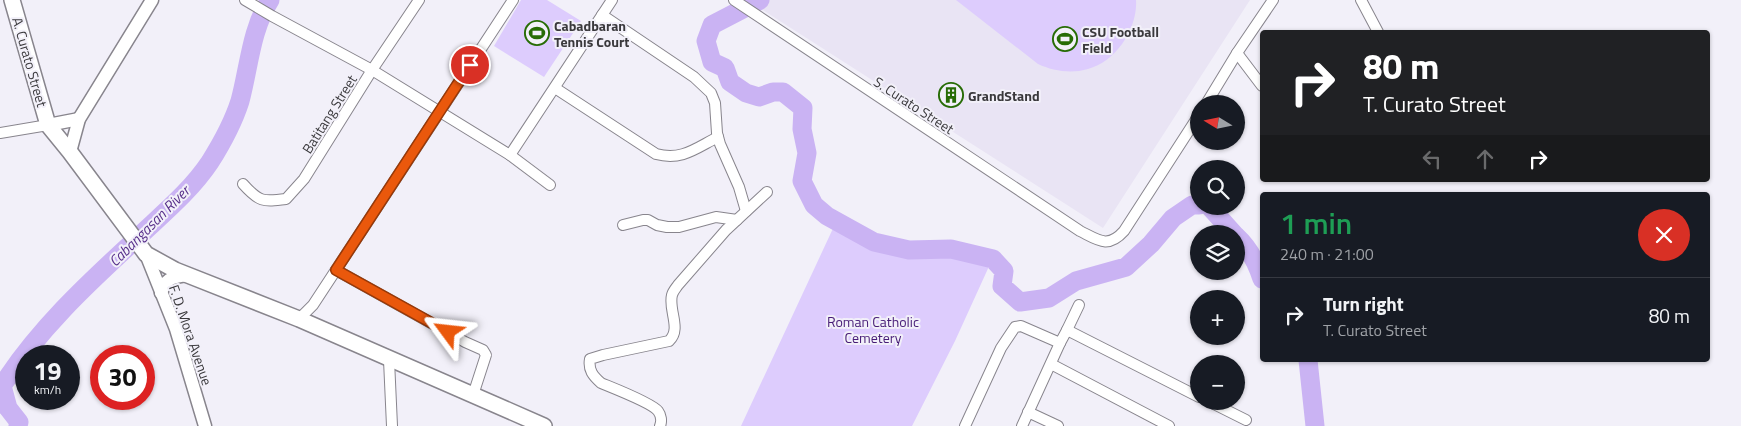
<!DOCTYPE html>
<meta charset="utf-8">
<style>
:root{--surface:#171b24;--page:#242831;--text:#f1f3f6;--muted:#9ea1a6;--line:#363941}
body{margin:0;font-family:"Titillium Web",sans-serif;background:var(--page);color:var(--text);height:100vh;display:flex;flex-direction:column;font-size:19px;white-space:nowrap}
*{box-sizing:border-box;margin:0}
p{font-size:16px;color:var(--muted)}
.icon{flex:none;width:28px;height:28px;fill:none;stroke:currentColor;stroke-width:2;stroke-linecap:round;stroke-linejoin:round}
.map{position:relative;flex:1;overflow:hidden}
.details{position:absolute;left:1260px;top:192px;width:450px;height:170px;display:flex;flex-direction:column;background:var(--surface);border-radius:5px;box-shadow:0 1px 4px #0004}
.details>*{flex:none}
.top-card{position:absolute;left:1260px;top:30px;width:450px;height:152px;border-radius:5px;box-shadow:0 1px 4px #0004;background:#202124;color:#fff;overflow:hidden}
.needle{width:32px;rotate:280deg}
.buttons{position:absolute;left:1190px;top:95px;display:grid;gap:10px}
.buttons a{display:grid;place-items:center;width:55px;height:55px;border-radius:50%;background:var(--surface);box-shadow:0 1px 4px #0004;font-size:25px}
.speed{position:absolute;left:15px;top:345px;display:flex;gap:10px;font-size:25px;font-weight:700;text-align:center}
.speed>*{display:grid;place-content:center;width:65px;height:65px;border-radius:50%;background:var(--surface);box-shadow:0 1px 4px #0004;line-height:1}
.speed small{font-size:12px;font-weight:400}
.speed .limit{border:8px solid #d22;background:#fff;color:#111}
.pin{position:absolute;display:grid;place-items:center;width:42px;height:42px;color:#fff;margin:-21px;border:2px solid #fff;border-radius:50%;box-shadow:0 1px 5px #0007}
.me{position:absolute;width:55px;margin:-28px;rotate:300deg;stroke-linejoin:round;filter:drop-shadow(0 0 4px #0008)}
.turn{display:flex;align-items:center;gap:18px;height:105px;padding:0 20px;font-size:22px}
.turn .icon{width:65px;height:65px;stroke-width:2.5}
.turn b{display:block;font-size:35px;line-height:42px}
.lanes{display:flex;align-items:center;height:48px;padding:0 20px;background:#0003;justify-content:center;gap:25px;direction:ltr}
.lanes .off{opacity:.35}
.round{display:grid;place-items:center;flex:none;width:52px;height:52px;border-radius:26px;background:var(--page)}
.summary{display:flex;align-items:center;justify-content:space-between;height:85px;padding:0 20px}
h1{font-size:30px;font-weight:600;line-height:38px;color:#1e9e55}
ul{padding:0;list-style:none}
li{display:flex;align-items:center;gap:15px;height:75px;padding:0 20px;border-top:1px solid var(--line)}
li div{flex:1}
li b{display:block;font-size:19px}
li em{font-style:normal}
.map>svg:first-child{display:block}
</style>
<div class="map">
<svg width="1741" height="426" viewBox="0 0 1741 426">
<rect width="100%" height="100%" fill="#f2f0f9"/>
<polygon fill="#e9e4f4" points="747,0 1250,0 1103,228"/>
<g fill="#ddccfd">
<polygon points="521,0 547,0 581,21 544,77 494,46"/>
<path d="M956,0H1136C1138,28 1116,62 1088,69C1071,74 1053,71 1038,64Z"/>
<polygon points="836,222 873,248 910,255 953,251 991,262 955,341 912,426 741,426"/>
</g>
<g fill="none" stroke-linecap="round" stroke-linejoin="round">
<g stroke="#cab3f3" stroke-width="19">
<polyline points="760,0 712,25 706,41 712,62 725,68 730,82 746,93 759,97 773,92 783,92 803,108 802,129 807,153 802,181 814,205 827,216 874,242 909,250 951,249 993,259 1004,271 1002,286 1020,302 1049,298 1076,281 1126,267 1151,244 1173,218 1192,205 1199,205"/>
<polyline points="1209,206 1234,234"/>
<path d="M1236,236C1249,248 1257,263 1262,279"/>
<polyline points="1308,360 1315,426"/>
<path d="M18,426L19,422L8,408L2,386C37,331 86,285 134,241C160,216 190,192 210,162C222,143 233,123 240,101C249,68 251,29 270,0"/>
</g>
<defs>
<g id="minor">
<polyline points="245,0 272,16 372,70 510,155 612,0"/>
<path d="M734,0L1080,231C1098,240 1108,249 1124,231L1199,115"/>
<polyline points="1361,0 1378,32"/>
<polyline points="602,15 694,77 711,93 715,103 717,133 720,144 739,187 746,211"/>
<polyline points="1237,53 1262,86"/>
<path d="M555,88L656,154C682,161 696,148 718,137"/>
<polyline points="1206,104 1237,53 1273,0"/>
<polyline points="0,133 48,125"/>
<polyline points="510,155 550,185"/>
<path d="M243,184C259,202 263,202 286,199L304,179L372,70L419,0"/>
<polyline points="623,225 643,220 648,220 657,225 667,227 679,227 716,217 737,220"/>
<polyline points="336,270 465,342 483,350 486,355 473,395"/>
<polyline points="299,319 313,305 513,0"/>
<polyline points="1067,330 1079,305"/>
<polyline points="1060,343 1067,330 1199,397"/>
<polyline points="389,360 392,426"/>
<polyline points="1051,364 1169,426"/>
<polyline points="1208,401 1246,420"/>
<polyline points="1028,412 1058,426"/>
<path d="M660,426C662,421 661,415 658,411C652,403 613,388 601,383C593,376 588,370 590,359L603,355L669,341C682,329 668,310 672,295C673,291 676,288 678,285L726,230L767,192"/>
<polyline points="965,426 1001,348 1015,327 1021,326 1060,343 1022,426"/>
</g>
<g id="tertiary">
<polyline points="48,125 79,119"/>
<polyline points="70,152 79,119 152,0"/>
<polyline points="146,254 176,329 205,426"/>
<path d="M161,293C166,277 172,278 187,275"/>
</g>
<polyline id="secondary" points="12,0 48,125 70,152 146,254 175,270 299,319 544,426"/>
</defs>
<use href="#minor" stroke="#88858d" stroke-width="12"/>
<use href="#tertiary" stroke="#88858d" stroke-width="15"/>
<use href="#secondary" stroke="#88858d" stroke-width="18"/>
<use href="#minor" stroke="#fff" stroke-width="10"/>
<use href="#tertiary" stroke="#fff" stroke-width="12"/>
<use href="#secondary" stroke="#fff" stroke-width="15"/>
</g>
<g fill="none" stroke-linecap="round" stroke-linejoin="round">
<defs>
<polyline id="route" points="448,332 336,270 470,65"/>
</defs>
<use href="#route" stroke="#983908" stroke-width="12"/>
<use href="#route" stroke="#ea580c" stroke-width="9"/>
</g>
<defs>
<symbol id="stadium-ring" viewBox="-11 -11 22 22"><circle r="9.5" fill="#f2f0f9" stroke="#276c05" stroke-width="1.5"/><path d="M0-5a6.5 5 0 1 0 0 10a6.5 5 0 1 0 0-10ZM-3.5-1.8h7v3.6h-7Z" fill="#276c05"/></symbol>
<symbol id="building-ring" viewBox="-11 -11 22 22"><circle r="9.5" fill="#f2f0f9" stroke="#276c05" stroke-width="1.5"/><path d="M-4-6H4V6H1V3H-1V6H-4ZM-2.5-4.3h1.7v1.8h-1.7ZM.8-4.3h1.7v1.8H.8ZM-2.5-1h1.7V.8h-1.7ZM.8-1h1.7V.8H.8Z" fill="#276c05"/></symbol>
</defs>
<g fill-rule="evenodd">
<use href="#stadium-ring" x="523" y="19" width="28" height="28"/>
<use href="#stadium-ring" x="1051" y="25" width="28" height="28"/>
<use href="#building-ring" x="937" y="81" width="28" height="28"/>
</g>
<g text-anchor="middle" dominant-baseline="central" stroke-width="4" stroke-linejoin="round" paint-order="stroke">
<g font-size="14" font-weight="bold" fill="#3a393c" stroke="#f2f0f9" text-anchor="start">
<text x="554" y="25">Cabadbaran<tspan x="554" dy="16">Tennis Court</tspan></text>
<text x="1082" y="31">CSU Football<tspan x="1082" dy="16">Field</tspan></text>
<text x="968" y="95">GrandStand</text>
</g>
<g font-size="14" fill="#3a393c" stroke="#f2f0f9">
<text transform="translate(30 62) rotate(74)">A. Curato Street</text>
<text transform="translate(914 105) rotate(33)">S. Curato Street</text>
<text transform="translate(329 114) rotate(-58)">Batitang Street</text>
<text transform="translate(191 335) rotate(71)">F. D. Mora Avenue</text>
</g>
<g font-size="14" fill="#461b76" stroke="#f2f0f9">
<text x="873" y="321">Roman Catholic<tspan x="873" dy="16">Cemetery</tspan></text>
</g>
<g font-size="15" font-style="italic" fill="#58308b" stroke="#f2f0f9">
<text transform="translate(149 226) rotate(-45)">Cabangasan River</text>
</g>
</g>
</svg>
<div class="buttons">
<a><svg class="needle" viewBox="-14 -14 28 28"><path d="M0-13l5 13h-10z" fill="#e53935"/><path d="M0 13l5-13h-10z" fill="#9ea1a6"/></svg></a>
<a><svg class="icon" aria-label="search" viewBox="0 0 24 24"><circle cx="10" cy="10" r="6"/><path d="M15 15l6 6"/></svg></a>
<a><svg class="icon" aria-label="layers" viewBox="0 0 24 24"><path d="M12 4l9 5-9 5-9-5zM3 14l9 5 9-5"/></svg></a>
<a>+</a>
<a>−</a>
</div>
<div class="speed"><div>19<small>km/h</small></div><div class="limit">30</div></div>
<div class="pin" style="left:470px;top:65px;background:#d93025"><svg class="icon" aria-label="arrive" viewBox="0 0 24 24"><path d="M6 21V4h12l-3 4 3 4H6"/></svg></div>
<svg class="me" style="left:448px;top:332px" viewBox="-20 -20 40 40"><path d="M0-17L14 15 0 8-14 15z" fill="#ea580c" stroke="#fff" stroke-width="4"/></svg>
<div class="top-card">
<div class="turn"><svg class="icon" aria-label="right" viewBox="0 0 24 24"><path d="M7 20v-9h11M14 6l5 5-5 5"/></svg><div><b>80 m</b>T. Curato Street</div></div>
<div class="lanes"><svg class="icon off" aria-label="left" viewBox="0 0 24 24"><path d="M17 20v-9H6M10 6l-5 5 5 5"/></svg><svg class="icon off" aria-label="ahead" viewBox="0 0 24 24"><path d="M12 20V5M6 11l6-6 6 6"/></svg><svg class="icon" aria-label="right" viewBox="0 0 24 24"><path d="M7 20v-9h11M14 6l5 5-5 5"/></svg></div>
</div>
<section class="details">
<div class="summary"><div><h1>1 min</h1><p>240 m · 21:00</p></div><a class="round" style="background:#d93025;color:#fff"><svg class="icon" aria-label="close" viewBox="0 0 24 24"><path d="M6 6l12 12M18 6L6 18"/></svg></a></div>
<ul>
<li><svg class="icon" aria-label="right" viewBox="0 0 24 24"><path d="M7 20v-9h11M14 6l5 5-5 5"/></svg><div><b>Turn right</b><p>T. Curato Street</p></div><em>80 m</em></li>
</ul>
</section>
</div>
